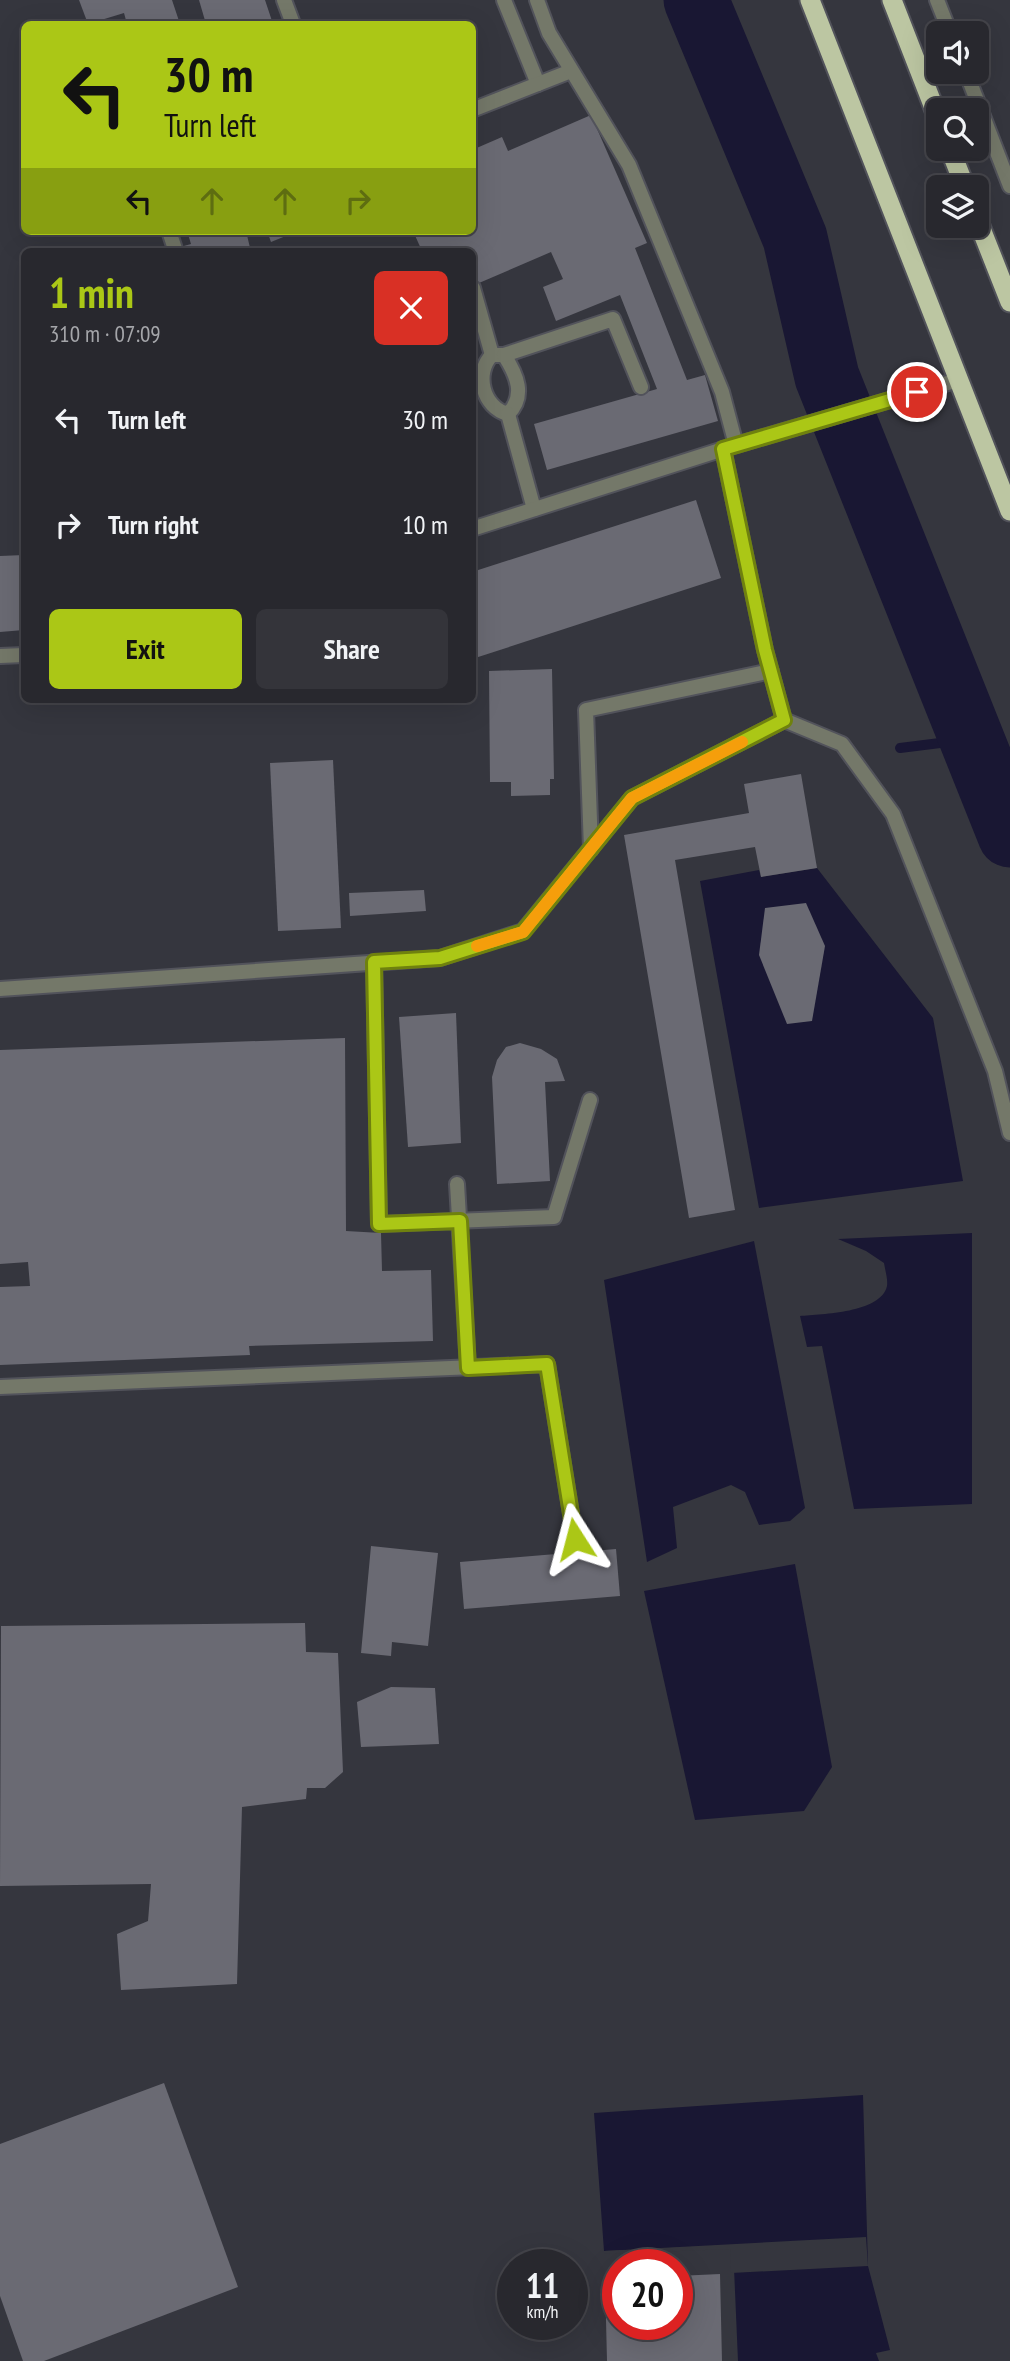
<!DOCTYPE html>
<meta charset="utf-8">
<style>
:root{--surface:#28282e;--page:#34343a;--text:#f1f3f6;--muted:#a5a6aa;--line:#44444a;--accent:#abc716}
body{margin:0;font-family:"PT Sans Narrow",sans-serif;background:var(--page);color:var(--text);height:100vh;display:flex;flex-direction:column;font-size:26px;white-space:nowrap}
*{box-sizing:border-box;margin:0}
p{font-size:23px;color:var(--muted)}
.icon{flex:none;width:38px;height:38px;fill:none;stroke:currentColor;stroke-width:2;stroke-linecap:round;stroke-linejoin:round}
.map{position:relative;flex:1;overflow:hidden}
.details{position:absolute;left:21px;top:248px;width:455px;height:455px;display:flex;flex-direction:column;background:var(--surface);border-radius:10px;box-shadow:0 7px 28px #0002,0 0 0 2px var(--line)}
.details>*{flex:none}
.banner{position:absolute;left:21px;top:21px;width:455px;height:214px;border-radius:10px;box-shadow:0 7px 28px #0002,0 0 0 2px var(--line);background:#abc716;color:#111;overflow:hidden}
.buttons{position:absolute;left:926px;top:21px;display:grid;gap:14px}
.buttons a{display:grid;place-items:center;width:63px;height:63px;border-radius:10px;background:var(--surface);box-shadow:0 7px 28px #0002,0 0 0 2px var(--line);font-size:35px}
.speed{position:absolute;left:497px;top:2249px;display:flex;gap:14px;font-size:35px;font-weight:700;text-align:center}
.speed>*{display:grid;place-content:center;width:91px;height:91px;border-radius:50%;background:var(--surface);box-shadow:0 7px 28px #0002,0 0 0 2px var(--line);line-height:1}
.speed small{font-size:18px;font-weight:400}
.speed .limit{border:10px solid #d22;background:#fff;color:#111}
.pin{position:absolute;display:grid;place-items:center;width:60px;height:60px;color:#fff;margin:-30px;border:4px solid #fff;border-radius:50%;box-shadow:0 2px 7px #0007}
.me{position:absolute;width:77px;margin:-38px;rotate:351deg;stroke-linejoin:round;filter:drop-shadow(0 0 5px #0008)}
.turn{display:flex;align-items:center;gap:24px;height:147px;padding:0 28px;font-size:32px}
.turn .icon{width:91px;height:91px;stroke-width:2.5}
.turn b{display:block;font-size:49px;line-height:60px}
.lanes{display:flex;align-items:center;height:66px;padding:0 28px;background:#0003;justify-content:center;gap:35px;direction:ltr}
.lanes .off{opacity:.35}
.round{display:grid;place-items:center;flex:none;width:74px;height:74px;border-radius:10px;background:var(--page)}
.overview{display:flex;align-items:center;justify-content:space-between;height:119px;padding:0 28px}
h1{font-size:42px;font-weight:700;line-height:52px;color:var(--accent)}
.button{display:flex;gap:14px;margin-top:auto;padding:14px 28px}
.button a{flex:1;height:80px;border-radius:10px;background:var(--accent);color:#111;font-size:28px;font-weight:700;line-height:80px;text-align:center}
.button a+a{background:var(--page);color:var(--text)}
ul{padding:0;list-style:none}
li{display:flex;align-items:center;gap:21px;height:105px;padding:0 28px}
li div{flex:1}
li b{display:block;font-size:26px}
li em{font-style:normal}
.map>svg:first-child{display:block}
</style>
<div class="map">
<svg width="1010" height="2361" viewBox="0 0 1010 2361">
<rect width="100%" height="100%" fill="#35363e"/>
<g fill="#191733">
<polygon points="817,868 933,1018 963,1181 759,1208 700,881 759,870 761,877"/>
<path d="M972,1233V1504L854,1509L822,1346L807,1347L800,1316C822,1314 881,1313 887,1286C888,1279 885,1270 884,1263L866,1251L838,1239Z"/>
<polygon points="754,1241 805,1508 790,1521 759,1525 745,1492 731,1485 673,1507 677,1548 647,1562 604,1280"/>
<polygon points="795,1564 832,1767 804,1811 695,1820 644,1591"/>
<polygon points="863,2095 868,2266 890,2350 876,2353 879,2361 738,2361 733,2245 604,2251 594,2113"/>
</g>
<polygon fill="#35363e" points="866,2237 868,2266 731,2273 730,2249 604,2254 604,2251"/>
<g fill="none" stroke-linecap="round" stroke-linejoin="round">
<polyline stroke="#191733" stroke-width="10" points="900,748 972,739"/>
<polyline stroke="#191733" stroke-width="65" points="696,0 795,238 827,377 1010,835"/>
</g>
<g fill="#6a6a73">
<polygon points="79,0 172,0 180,24 127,24 124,13 88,24"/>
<polygon points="199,0 265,0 273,24 206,24"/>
<polygon points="591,115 647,243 635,248 687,380 705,375 718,421 547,470 534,424 657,389 620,295 556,321 543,287 563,279 551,252 472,286 472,252 434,252 432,247 422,251 413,231 472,231 472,150 502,137 508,151"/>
<polygon points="187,231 246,231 251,252 182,252 180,247 191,244"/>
<polygon points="267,231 298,231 271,242"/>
<polygon points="696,500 721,578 472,659 472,572"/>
<polygon points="24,555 24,630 0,632 0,556"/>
<polygon points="552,669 554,779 550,779 550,795 511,796 511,782 490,782 489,671"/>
<polygon points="333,760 341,928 278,931 270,763"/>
<polygon points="801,774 817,868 761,877 755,847 675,860 735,1210 689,1218 624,835 749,813 744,784"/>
<polygon points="424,890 426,911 350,916 349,893"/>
<polygon points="806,903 825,946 812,1021 787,1024 759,955 765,908"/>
<polygon points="456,1013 461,1143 408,1147 399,1017"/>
<polygon points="345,1038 346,1231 381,1233 382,1271 431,1270 433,1341 249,1346 250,1355 0,1365 0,1287 30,1286 28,1262 0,1264 0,1050"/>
<polygon points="520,1043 541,1049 557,1059 565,1081 545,1082 550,1181 497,1184 492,1077 497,1060 506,1047"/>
<polygon points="371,1546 438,1553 428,1646 392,1642 391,1656 361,1653"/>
<polygon points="616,1549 620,1596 464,1609 460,1562"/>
<polygon points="305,1623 306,1652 338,1653 343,1772 325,1788 307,1788 306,1799 242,1807 237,1984 121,1990 117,1934 148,1921 151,1884 0,1886 1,1626"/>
<polygon points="391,1687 435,1688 439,1744 361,1747 357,1702"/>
<polygon points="164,2083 238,2287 44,2361 23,2361 0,2296 0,2144"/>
<polygon points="720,2274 722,2361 607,2361 605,2279 618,2279 618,2324 677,2324 677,2276"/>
</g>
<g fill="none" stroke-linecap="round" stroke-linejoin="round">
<defs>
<g id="service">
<polyline points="284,0 293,24"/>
<polyline points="504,0 538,84"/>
<polyline points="472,110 571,71"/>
<polyline points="169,231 176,252"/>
<polyline points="473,288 492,355"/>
<path d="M492,355H504C517,375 526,396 508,414C483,408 474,373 492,355Z"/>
<polyline points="504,355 613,319 641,387"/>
<polyline points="508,414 534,509"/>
<polyline points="591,849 586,710 771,671"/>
<polyline points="374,962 379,1224 554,1217 590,1100"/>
<polyline points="457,1184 468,1368"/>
<polyline points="0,1387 547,1364 575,1539"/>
</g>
<g id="minor">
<polyline points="537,0 549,33 629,165 722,392 736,445"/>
<polyline points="937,0 950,33"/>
<polyline points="966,72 1010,186"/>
<polyline points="723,449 765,650 784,720"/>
<polyline points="472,529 736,445 958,380"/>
<polyline points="0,656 24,655"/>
<polyline points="0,989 440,958 523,931 632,798 784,720 842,744 893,814 995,1071 1010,1133"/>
</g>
<g id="trunk">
<polyline points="810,0 1010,511"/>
<polyline points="892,0 938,118"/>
<polyline points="950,149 965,187"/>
<polyline points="976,216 1010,302"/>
</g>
</defs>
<use href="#service" stroke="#52535b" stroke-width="18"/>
<use href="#minor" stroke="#52535b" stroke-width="18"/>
<use href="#trunk" stroke="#52535b" stroke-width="23"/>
<use href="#service" stroke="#747869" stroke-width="14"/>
<use href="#minor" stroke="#747869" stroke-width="14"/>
<use href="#trunk" stroke="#bcc6a2" stroke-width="19"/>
</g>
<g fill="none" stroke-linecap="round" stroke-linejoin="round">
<defs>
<polyline id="route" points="575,1539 547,1364 468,1368 460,1221 379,1224 374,962 440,958 523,932 632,798 784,720 765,650 723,449 917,392"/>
</defs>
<use href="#route" stroke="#6f810e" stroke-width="18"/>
<use href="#route" stroke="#abc716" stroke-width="12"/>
<polyline stroke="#f59e0b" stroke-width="12" points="477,946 523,932 632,798 742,742"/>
</g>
</svg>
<div class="buttons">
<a><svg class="icon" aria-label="sound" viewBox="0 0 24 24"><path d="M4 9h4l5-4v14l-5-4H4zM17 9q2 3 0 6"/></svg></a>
<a><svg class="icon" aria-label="search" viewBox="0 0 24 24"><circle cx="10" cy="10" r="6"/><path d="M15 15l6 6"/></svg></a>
<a><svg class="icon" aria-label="layers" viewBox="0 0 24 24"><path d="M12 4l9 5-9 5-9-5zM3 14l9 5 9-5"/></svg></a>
</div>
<div class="speed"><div>11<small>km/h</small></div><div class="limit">20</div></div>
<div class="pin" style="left:917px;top:392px;background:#d93025"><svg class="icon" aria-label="arrive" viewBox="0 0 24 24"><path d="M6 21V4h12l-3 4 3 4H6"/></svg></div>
<svg class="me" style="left:575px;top:1539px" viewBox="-20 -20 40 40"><path d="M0-17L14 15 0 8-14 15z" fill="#abc716" stroke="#fff" stroke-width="4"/></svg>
<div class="banner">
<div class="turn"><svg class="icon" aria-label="left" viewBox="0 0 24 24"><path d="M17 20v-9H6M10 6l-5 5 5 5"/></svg><div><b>30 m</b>Turn left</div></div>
<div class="lanes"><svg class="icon" aria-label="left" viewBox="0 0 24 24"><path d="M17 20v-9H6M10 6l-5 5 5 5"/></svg><svg class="icon off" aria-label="ahead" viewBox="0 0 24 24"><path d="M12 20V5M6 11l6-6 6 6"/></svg><svg class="icon off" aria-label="ahead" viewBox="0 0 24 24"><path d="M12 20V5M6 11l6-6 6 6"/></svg><svg class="icon off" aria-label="right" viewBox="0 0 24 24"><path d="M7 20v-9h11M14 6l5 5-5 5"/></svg></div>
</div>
<section class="details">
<div class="overview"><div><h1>1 min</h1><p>310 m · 07:09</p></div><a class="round" style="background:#d93025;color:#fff"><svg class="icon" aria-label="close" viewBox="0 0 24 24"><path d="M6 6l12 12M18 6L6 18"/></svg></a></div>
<ul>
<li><svg class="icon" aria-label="left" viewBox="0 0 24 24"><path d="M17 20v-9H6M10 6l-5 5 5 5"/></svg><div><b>Turn left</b></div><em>30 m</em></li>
<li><svg class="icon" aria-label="right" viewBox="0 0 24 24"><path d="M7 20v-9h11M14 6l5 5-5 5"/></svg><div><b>Turn right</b></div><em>10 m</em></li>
</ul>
<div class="button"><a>Exit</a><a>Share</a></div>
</section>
</div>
